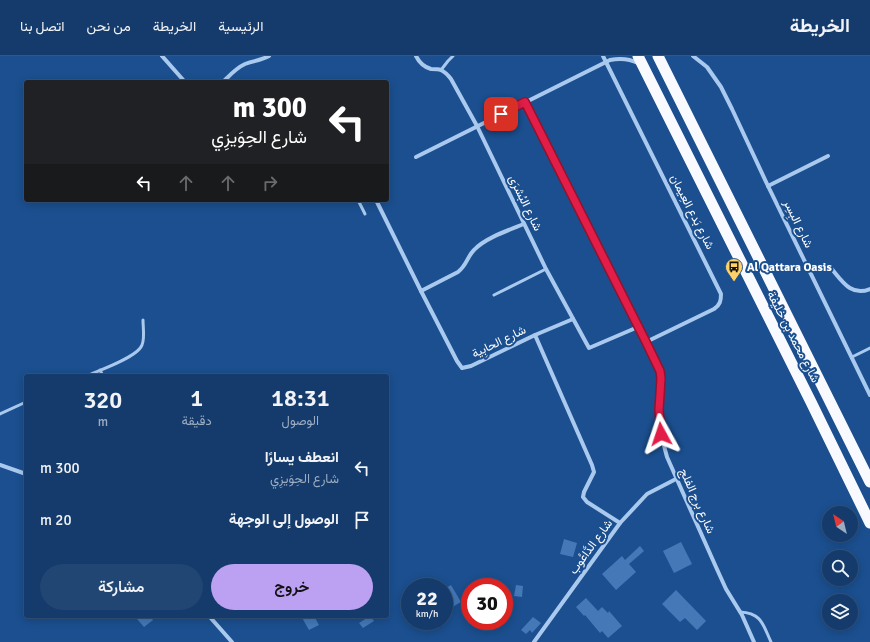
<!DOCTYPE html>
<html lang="ar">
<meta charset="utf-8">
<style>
:root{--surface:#143b6b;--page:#214673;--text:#f1f3f6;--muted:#9dadc1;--line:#33557e;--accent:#bca0f2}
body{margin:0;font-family:Signika,Vazirmatn,sans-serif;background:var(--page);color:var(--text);direction:rtl;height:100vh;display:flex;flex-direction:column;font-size:15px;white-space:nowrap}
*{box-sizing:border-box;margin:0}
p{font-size:13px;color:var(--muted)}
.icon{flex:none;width:22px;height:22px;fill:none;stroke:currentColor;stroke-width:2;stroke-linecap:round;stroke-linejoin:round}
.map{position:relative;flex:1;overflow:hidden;direction:ltr}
.drawer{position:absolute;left:24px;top:318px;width:365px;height:244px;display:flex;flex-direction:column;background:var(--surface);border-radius:4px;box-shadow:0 2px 10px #0003,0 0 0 1px var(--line);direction:rtl}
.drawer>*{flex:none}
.banner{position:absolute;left:24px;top:24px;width:365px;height:122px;border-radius:4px;box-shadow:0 2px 10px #0003,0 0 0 1px var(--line);direction:rtl;background:#202124;color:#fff;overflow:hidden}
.needle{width:26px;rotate:325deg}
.controls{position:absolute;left:822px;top:450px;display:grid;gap:8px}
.controls a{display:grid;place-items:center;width:36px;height:36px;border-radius:50%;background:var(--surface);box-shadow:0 2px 10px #0003,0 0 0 1px var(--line);font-size:20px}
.speed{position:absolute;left:401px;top:522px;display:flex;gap:8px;font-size:20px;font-weight:700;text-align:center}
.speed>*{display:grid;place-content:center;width:52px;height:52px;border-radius:50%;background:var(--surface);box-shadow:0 2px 10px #0003,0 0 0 1px var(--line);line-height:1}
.speed small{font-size:10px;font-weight:400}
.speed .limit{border:6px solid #d22;background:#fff;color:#111}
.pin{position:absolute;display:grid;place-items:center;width:34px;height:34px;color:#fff;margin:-17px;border-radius:8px;box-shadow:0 2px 6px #0006}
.me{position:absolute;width:44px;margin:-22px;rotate:355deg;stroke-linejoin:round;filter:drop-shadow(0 0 3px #0008)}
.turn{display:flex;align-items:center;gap:14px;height:84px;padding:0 16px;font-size:18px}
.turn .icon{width:52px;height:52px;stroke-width:2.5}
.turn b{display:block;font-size:28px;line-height:34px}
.lanes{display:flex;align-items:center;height:38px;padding:0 16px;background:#0003;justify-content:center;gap:20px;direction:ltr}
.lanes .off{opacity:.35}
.eta{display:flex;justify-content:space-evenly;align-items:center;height:68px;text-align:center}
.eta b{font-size:24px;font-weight:600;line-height:28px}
.primary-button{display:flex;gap:8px;margin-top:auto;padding:8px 16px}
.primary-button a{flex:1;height:46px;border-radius:24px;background:var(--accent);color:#111;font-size:16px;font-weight:600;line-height:46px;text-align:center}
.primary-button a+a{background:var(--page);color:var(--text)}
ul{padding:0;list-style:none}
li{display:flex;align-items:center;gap:12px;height:52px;padding:0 16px}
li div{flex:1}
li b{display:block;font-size:15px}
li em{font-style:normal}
header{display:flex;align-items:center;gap:24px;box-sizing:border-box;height:56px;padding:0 20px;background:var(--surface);border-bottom:1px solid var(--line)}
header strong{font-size:19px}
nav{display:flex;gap:22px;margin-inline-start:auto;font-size:14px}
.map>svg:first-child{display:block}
</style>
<header>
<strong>الخريطة</strong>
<nav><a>الرئيسية</a><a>الخريطة</a><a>من نحن</a><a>اتصل بنا</a></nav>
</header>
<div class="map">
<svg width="870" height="586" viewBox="0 0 870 586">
<rect width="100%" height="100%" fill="#1b4f8f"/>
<g fill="#4478b7">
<polygon points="564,483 577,487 573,501 560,498"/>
<polygon points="681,486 692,508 674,517 663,495"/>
<polygon points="640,490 644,495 629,508 636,516 616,534 602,518 622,500 625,504"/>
<polygon points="451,529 461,546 444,556 444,533"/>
<polygon points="516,529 523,530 522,541 514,540"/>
<polygon points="676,534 706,565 697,574 685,562 680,566 662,548"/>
<polygon points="586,542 598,555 602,551 608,557 609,555 622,570 608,582 602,575 600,577 585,559 584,560 576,551"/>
<polygon points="141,560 150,560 153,564 144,571 137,563"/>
<polygon points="301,560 314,560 319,569 309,574"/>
<polygon points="370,560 374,565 363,572 359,567"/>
<polygon points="533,561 541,567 532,577 530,574 526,578 521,574"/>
</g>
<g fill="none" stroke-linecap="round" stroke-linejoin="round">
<g stroke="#a9c9ee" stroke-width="3">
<polyline points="441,14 448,5 453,0"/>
<polyline points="358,144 365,158"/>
<polyline points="494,239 546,213"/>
<polyline points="852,301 870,292"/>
<polyline points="100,314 103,320"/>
<path d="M86,320C98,315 138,301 142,289C145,282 143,272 143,264"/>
<polyline points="0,358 26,346"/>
<path d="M740,556C762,557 763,569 771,586"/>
</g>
<g stroke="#a9c9ee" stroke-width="4">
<polyline points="162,0 185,26"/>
<path d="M416,0C419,6 424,11 431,13C434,13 438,13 441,14C445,16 448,19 451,23L477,70L546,213L589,292L638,271"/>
<path d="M603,0L721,238C721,245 720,249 714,253L646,286"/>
<polyline points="693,0 707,11 721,31 732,53 768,130 870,339"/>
<path d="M223,26C230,19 236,12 245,8C253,5 262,4 269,0"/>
<polyline points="525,46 656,308 661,322 659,354 660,370 663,386 667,401 716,511 726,533 742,559 754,586"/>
<path d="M416,101L610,4C620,2 628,2 638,7"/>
<polyline points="768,130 828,100"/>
<polyline points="376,144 421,235 457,305 462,312 471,310 535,279 592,409 594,416 584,436 583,441 587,446 620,467"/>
<path d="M831,212C842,225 851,241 870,233"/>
<path d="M421,235L458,216C467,209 467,201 474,194C485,182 509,174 524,168"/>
<polyline points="535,279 573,263"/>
<polyline points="0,409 26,418"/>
<polyline points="209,560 232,586"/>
<polyline points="534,586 620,467 647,438 676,423"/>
</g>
<g stroke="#f8faff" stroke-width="11">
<polyline points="638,0 811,346 870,467"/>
<polyline points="658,0 870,426"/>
</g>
</g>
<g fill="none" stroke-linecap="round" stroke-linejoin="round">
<defs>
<polyline id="route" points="501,58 525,46 646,286 660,315 661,322 659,354 661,378"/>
</defs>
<use href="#route" stroke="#92132f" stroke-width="10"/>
<use href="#route" stroke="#e11d48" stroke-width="7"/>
</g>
<defs>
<symbol id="bus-pin" viewBox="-11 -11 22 30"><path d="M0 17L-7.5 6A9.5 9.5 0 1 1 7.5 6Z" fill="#ffd166" stroke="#1b4f8f"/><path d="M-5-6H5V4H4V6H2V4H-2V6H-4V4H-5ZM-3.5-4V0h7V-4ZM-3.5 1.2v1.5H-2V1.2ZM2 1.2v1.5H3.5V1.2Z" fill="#111"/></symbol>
</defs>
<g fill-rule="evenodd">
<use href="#bus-pin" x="724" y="201" width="20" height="27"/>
</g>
<g text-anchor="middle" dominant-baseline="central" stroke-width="4" stroke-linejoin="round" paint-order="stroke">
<g font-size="12" fill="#fff" stroke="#1b4f8f">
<text transform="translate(525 147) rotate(64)">شارع البُشرَى</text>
<text transform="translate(692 156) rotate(63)">شارع بَدع العِيمان</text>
<text transform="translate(798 168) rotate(64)">شارع البِسِر</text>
<text transform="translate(793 281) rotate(63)">شارع محمد بن خليفة</text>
<text transform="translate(499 286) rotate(-26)">شارع الحابِية</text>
<text transform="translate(697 445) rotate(66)">شارع برج الفلج</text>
<text transform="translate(591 491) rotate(-54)">شارع الدَّاعُوب</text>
</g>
<g font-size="12" font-weight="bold" fill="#fff" stroke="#1b4f8f" text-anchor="start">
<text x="747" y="211">Al Qattara Oasis</text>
</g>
</g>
</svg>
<div class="controls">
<a><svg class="needle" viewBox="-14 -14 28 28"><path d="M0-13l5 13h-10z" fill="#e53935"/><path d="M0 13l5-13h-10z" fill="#9dadc1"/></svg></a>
<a><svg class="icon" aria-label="search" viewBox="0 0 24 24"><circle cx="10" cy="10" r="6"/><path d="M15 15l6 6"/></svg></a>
<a><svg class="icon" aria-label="layers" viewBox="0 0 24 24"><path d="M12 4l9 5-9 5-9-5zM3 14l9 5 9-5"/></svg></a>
</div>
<div class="speed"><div>22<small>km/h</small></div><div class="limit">30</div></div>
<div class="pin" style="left:501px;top:58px;background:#d93025"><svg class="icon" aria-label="arrive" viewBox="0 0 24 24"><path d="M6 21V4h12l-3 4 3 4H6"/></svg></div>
<svg class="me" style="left:661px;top:378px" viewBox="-20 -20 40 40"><path d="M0-17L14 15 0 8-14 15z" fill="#e11d48" stroke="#fff" stroke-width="4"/></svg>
<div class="banner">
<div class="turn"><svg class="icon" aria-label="left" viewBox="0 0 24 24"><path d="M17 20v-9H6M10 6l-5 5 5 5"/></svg><div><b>300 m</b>شارع الحِوَيزِي</div></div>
<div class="lanes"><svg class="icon" aria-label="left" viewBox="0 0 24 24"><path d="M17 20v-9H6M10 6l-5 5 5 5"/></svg><svg class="icon off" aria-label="ahead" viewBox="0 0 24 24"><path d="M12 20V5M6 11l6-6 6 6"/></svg><svg class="icon off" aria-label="ahead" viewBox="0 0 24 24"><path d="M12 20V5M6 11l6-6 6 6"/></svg><svg class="icon off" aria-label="right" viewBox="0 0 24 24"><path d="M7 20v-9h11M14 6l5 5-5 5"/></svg></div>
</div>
<section class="drawer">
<div class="eta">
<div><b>18:31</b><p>الوصول</p></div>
<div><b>1</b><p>دقيقة</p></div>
<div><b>320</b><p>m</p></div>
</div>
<ul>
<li><svg class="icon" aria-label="left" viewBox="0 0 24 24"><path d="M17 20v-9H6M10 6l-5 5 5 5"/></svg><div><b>انعطف يسارًا</b><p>شارع الحِوَيزِي</p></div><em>300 m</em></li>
<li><svg class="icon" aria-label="arrive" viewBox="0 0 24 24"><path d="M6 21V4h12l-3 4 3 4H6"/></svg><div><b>الوصول إلى الوجهة</b></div><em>20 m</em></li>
</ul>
<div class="primary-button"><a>خروج</a><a>مشاركة</a></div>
</section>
</div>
